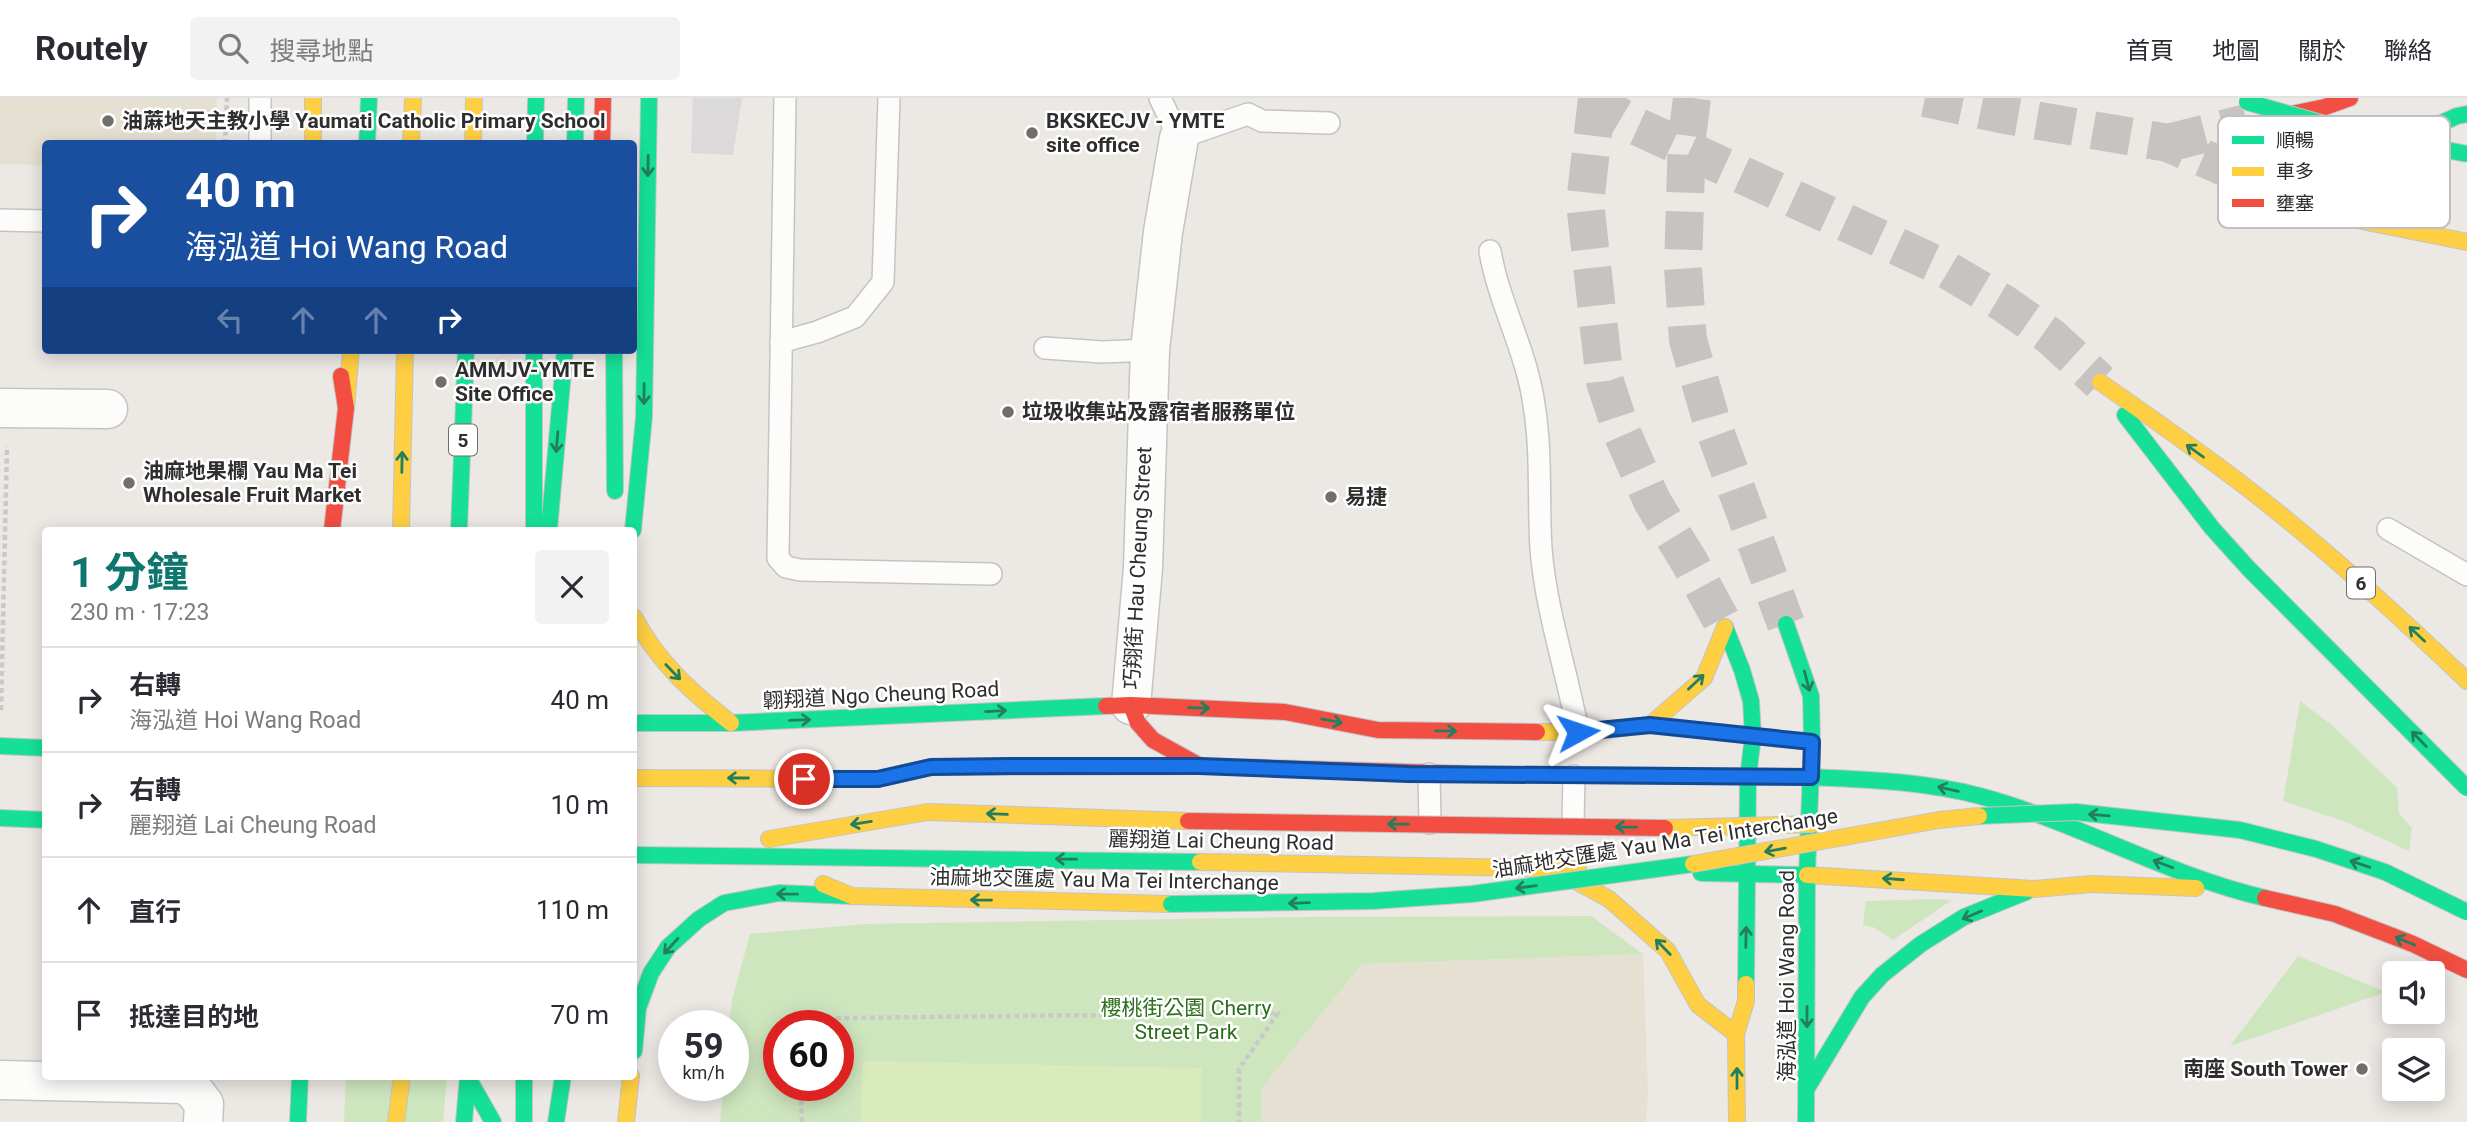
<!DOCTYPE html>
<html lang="zh-TW">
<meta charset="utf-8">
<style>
:root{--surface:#fff;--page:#f2f2f3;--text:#2b2b33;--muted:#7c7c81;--line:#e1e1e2;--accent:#0f766e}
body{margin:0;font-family:Roboto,"Noto Sans TC",sans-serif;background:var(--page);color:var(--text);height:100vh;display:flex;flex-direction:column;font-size:26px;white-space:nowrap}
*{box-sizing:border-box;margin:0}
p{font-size:23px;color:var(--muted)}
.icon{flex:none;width:38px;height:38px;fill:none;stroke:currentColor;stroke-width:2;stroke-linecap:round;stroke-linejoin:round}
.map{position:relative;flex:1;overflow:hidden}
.panel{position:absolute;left:42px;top:429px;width:595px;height:553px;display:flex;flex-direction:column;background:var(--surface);border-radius:7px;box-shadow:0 4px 18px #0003}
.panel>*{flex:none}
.guide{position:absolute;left:42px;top:42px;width:595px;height:214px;border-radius:7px;box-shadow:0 4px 18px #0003;background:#1a4fa0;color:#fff;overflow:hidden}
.fabs{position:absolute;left:2382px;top:863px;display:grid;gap:14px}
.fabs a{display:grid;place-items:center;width:63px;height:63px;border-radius:7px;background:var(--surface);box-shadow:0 4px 18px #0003;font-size:35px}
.speed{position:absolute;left:658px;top:912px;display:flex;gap:14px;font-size:35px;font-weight:700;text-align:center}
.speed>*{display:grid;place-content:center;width:91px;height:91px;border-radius:50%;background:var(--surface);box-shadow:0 4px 18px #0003;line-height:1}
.speed small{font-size:18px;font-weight:400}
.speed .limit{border:10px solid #d22;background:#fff;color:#111}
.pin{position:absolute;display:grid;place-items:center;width:60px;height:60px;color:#fff;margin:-30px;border:4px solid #fff;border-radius:50%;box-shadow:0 2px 7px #0007}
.me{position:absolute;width:77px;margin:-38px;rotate:85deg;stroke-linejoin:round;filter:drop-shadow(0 0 5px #0008)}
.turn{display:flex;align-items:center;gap:24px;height:147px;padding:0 28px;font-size:32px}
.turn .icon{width:91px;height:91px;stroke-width:2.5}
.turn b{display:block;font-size:49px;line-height:60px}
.lanes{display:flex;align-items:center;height:66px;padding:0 28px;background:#0003;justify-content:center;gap:35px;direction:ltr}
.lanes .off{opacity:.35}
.round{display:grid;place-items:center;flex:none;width:74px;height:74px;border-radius:7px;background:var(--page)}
.headline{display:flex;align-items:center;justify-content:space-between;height:119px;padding:0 28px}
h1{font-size:42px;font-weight:700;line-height:52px;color:var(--accent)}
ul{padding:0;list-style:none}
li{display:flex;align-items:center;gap:21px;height:105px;padding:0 28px;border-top:2px solid var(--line)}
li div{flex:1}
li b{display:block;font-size:26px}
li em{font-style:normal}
header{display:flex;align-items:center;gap:42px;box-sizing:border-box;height:98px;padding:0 35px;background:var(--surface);border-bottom:2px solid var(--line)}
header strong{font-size:33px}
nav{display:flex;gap:38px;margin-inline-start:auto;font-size:24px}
.search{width:490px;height:63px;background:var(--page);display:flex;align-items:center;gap:18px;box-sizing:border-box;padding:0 24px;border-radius:7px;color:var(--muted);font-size:26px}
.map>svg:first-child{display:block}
</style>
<header>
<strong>Routely</strong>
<div class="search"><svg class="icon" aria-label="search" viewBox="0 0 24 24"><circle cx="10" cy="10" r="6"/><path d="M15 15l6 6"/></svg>搜尋地點</div>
<nav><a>首頁</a><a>地圖</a><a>關於</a><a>聯絡</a></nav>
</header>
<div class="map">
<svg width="2467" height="1024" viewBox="0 0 2467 1024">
<rect width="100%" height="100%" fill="#ece8e4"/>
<polygon fill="#dcd9db" points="693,0 742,0 733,57 691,55"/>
<g fill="#e6e0d3">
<polygon points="0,0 217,0 215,45 46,46 45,67 0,66"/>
<polygon points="1643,856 1648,996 1646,1024 1262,1024 1261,991 1362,866"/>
</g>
<g fill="#cee6be" fill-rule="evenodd">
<polygon points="2300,603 2333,628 2397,690 2399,715 2412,730 2409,753 2346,724 2283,703"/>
<polygon points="1939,801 1952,802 1893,842 1873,829 1863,827 1866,803"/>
<path d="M1591,818L1643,856L1362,866L1261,991L1262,1024H720L724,987H733V928L729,927L732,902L750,836L866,826L1305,819ZM779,928H838V987H779Z"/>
<polygon points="2298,858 2386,894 2230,948"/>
<polygon points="346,978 447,978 443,1024 344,1024"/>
</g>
<polygon fill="#d9eabb" points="862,963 1202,970 1201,1024 861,1024"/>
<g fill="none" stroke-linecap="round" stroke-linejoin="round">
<polyline stroke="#c6c3c0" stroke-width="38" stroke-dasharray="38 19" stroke-linecap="butt" points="1692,0 1687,39 1683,170 1688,242 1712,325 1786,526"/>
<polyline stroke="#c6c3c0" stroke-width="38" stroke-dasharray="38 19" stroke-linecap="butt" points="1597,0 1585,105 1605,284 1622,335 1652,403 1690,465 1725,529"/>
<g stroke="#c6c3c0" stroke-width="38" stroke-dasharray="38 19" stroke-linecap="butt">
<polyline points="1589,0 1636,28 1942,169 2003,205 2050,238 2100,284"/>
<polyline points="1925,0 2005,17 2168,45 2238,75"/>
<polyline points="2168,45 2247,25"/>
</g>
<defs>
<g id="lane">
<polyline points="260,0 260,46"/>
<polyline points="785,0 778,460 786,469 800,472 991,476"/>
<polyline points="1160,0 1179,40 1248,16 1262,23 1329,25"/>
<polyline points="0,122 46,123"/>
<path d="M1490,153C1499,206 1527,254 1534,307C1542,355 1538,403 1541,451C1546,513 1567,573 1578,634"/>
<polyline points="781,244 817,234 855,219 883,184 889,0"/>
<polyline points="1045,250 1102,254 1150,252"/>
<polyline points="2388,431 2467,477"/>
<polyline points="1429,676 1430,725"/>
<polyline points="1573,724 1574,678"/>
</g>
<g id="street">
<polyline points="0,310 108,311"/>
<polyline points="1131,607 1143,470 1150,252 1163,134 1179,40"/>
<polyline points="0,982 184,986 194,993 204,1006 203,1024"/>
</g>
<g id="fast">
<polyline points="367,46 369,0"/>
<polyline points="535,46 536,0"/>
<polyline points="575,46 576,0"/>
<polyline points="2382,52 2457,18 2467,16"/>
<polyline points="534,252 534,432"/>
<polyline points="614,252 615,393"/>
<polyline points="2125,317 2212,430 2249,471"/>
<polyline points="459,432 466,252"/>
<polyline points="549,432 565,252"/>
<polyline points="633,432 644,319 649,0"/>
<polyline points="1786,526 1811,598 1812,644 1807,777 1806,1024"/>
<polyline points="1725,529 1742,572 1751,603 1753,638 1748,679 1746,886"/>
<polyline points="634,625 731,625 1106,608"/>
<polyline points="0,648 46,650"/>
<path d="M1811,679C1868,682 1924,683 1980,698C2077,724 2166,777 2265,800"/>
<polyline points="0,720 46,722"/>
<polyline points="634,757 1200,764"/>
<polyline points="1701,775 1807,777"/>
<polyline points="634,953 638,910 651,875 668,849 699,821 724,805 779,795 852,798"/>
<polyline points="524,978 524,1024"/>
<polyline points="468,980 493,1024"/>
<polyline points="1807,990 1862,899 1882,877 1921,846 1964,819 2026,794"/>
<polyline points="298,1024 300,978"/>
<polyline points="464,1024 468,978"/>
<polyline points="556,1024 563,978"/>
</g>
<g id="slow">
<polyline points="313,0 313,46"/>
<polyline points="411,46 413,0"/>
<polyline points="473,46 474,0"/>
<polyline points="2245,51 2400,55"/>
<polyline points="2238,75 2312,113 2467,144"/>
<path d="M2100,284C2151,320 2202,355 2251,393C2327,452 2398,517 2467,583"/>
<polyline points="346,310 351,252"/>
<polyline points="401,432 405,252"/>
<path d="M634,519C658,564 691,594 731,625"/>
<polyline points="1650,627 1812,644"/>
<polyline points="1537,634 1587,634 1650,627 1704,580 1725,529"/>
<polyline points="1474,676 1811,679"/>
<polyline points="634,680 878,681 931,669 1200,668"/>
<polyline points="769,741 928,714 1188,723"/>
<polyline points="1200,764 1578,771"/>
<polyline points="1559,774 1609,801 1668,853 1698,907 1736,936"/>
<polyline points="1807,777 2035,791 2092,786 2196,790"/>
<polyline points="823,786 852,798 1171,806"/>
<polyline points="396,1024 402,978"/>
<polyline points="626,1024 631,978"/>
<polyline points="1737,1024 1736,936 1746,903 1746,886"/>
</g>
<g id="jam">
<polyline points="2277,19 2325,9 2350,0"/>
<polyline points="602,46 603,0"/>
<polyline points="332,432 346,310 341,278"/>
<polyline points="1131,607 1138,625 1153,642 1200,668 1474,676"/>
<polyline points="1106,608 1131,607 1285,614 1378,632 1537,634"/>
<polyline points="2265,800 2335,816 2413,846 2467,872"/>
</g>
</defs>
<use href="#lane" stroke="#c5c4c5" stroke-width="24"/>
<use href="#street" stroke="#c5c4c5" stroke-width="41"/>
<use href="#fast" stroke="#c5c4c5" stroke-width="18"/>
<use href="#slow" stroke="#c5c4c5" stroke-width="18"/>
<use href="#jam" stroke="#c5c4c5" stroke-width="18"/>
<g stroke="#c9c9c8" stroke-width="4.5" stroke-dasharray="5 3.5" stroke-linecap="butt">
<polyline points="225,46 227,0"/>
<polyline points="1,612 7,348"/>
<polyline points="831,928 838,920 1278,915 1239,971 1239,1024"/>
<polyline points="802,1024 801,1005 805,987"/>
</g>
<use href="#lane" stroke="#fcfcfb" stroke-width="21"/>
<use href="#street" stroke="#fcfcfb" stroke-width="38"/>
<use href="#fast" stroke="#16e098" stroke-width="16"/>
<use href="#slow" stroke="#ffcf43" stroke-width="16"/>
<use href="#jam" stroke="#f24e42" stroke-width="16"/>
<defs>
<g id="fast-bridge">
<polyline points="2247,4 2356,35 2467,56"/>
<polyline points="2249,471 2467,690"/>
<polyline points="1979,718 2076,714 2240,732 2316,751 2385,774 2467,814"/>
<polyline points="1171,806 1373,803 1472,796 1693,766"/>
</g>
<g id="slow-bridge">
<polyline points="1665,730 1814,726"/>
<polyline points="1693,766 1939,722 1979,718"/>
</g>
<polyline id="jam-bridge" points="1188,723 1665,730"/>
</defs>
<use href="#fast-bridge" stroke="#c6c5c4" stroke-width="18" stroke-linecap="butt"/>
<use href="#slow-bridge" stroke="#c6c5c4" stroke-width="18" stroke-linecap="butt"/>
<use href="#jam-bridge" stroke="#c6c5c4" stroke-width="18" stroke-linecap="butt"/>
<use href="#fast-bridge" stroke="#16e098" stroke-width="16"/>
<use href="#slow-bridge" stroke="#ffcf43" stroke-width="16"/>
<use href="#jam-bridge" stroke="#f24e42" stroke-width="16"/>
</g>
<defs><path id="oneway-shaft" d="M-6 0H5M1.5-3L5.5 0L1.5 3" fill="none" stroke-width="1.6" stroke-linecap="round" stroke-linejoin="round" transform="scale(1.75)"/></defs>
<g stroke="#237e5e">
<use href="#oneway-shaft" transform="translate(648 68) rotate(91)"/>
<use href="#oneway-shaft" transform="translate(644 296) rotate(91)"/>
<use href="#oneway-shaft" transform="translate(557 344) rotate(95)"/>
<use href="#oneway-shaft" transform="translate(2195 353) rotate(-144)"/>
<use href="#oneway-shaft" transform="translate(402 364) rotate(-89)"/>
<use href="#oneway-shaft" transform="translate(2417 536) rotate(-137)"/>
<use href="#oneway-shaft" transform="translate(673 574) rotate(46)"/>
<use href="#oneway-shaft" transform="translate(1807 583) rotate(75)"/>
<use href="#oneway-shaft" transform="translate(1696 584) rotate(-43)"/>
<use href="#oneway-shaft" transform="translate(1199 610) rotate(2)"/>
<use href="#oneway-shaft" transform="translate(996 613) rotate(-3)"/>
<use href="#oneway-shaft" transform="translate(800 622) rotate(-2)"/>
<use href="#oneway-shaft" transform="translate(1332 623) rotate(11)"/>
<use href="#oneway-shaft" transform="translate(1446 633) rotate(1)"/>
<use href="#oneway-shaft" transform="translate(2419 641) rotate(-134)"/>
<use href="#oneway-shaft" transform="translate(738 680) rotate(180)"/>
<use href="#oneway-shaft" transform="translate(1948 691) rotate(-167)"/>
<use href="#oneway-shaft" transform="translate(997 716) rotate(-178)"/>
<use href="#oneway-shaft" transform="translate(2099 717) rotate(-175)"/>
<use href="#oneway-shaft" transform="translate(861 725) rotate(171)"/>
<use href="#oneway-shaft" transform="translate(1398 726) rotate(-179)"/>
<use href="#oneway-shaft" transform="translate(1626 729) rotate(-179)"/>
<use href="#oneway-shaft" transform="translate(1775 752) rotate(170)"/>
<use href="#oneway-shaft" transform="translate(1066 761) rotate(-179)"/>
<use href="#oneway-shaft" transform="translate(2163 766) rotate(-159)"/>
<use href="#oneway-shaft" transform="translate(2360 766) rotate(-161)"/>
<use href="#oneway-shaft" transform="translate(1893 781) rotate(-176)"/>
<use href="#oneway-shaft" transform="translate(1526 789) rotate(173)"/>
<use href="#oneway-shaft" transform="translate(787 796) rotate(-179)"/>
<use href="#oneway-shaft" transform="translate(981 802) rotate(-179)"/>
<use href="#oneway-shaft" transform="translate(1299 805) rotate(178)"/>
<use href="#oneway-shaft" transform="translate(1972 817) rotate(157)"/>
<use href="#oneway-shaft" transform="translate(1746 839) rotate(-89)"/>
<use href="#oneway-shaft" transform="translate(2405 843) rotate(-158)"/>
<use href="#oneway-shaft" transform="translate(671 848) rotate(132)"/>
<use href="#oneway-shaft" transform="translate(1663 849) rotate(-134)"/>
<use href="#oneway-shaft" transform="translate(1807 919) rotate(90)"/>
<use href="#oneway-shaft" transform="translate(1737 980) rotate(-90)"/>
</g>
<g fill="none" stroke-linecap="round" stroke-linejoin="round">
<defs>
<polyline id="route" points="804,681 878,681 931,669 1011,668 1200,668 1408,676 1811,679 1812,644 1650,627 1578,634"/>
</defs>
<use href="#route" stroke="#114b97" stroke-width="18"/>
<use href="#route" stroke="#1a73e8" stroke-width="12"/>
</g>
<g fill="#706f6e" stroke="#fff" stroke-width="2.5">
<circle cx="108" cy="23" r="7"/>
<circle cx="1032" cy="35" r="7"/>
<circle cx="441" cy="284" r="7"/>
<circle cx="1008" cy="314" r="7"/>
<circle cx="129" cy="385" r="7"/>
<circle cx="1331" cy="399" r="7"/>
<circle cx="2362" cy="971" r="7"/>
</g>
<g text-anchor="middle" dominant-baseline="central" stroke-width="5" stroke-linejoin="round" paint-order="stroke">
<g fill="#fff" stroke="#6d6d6d" stroke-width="2">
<rect x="449" y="326.5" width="28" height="31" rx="5"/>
<rect x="2347" y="469.5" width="28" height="31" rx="5"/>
</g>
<g font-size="19" font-weight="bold" fill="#2e2e2e">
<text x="463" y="342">5</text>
<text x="2361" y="485">6</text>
</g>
<g font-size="21" font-weight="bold" fill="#2e2e2e" stroke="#fff" text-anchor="start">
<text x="122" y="23">油蔴地天主教小學 Yaumati Catholic Primary School</text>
<text x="1046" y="23">BKSKECJV - YMTE<tspan x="1046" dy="24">site office</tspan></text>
<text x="455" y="272">AMMJV-YMTE<tspan x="455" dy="24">Site Office</tspan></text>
<text x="1022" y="314">垃圾收集站及露宿者服務單位</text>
<text x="143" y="373">油麻地果欄 Yau Ma Tei<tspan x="143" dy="24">Wholesale Fruit Market</tspan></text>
<text x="1345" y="399">易捷</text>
<text x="2348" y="971" text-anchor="end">南座 South Tower</text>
</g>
<g font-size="21" fill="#2e2e2e" stroke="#fff">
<text transform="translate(1138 470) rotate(-87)">巧翔街 Hau Cheung Street</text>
<text transform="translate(881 597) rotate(-3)">翺翔道 Ngo Cheung Road</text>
<text transform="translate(1221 743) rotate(1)">麗翔道 Lai Cheung Road</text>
<text transform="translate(1665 745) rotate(-9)">油麻地交匯處 Yau Ma Tei Interchange</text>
<text transform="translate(1104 782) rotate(1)">油麻地交匯處 Yau Ma Tei Interchange</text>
<text transform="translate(1787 878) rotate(-90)">海泓道 Hoi Wang Road</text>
</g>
<g font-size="21" fill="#2c6e1b" stroke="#fff">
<text x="1186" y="910">櫻桃街公園 Cherry<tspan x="1186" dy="24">Street Park</tspan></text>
</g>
</g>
<rect x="2218" y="18" width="232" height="112" rx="10" fill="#fff" stroke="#c0c0c0" stroke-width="2"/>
<rect x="2232" y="38" width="32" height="8" fill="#16e098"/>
<rect x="2232" y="69" width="32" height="9" fill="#ffcf43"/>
<rect x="2232" y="101" width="32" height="8" fill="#f24e42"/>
<g font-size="19" fill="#2e2e2e">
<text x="2276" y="49">順暢</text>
<text x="2276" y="80">車多</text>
<text x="2276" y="112">壅塞</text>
</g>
</svg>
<div class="fabs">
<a><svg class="icon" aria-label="sound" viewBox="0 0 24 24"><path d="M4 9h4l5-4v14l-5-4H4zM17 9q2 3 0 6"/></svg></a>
<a><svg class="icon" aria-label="layers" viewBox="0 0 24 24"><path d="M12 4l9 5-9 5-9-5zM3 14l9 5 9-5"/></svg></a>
</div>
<div class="speed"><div>59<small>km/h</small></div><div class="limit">60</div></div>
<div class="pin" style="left:804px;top:681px;background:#d93025"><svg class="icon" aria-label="arrive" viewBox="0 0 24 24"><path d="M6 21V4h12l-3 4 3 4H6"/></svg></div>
<svg class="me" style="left:1578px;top:634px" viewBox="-20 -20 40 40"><path d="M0-17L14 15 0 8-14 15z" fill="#1a73e8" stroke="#fff" stroke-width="4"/></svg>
<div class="guide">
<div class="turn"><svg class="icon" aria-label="right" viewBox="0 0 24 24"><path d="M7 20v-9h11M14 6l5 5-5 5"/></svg><div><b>40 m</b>海泓道 Hoi Wang Road</div></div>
<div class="lanes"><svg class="icon off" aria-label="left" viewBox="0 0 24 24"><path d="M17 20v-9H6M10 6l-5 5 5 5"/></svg><svg class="icon off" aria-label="ahead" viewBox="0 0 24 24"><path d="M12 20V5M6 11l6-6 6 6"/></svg><svg class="icon off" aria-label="ahead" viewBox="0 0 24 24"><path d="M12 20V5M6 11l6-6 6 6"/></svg><svg class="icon" aria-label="right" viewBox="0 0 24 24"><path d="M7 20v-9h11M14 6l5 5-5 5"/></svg></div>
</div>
<section class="panel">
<div class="headline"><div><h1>1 分鐘</h1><p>230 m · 17:23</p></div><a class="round"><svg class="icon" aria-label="close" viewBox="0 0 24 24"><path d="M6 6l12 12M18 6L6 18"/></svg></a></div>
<ul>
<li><svg class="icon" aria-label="right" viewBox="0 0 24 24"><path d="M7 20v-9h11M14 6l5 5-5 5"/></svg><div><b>右轉</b><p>海泓道 Hoi Wang Road</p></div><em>40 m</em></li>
<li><svg class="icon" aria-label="right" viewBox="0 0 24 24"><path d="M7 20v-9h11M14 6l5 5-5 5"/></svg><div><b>右轉</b><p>麗翔道 Lai Cheung Road</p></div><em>10 m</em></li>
<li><svg class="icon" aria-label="ahead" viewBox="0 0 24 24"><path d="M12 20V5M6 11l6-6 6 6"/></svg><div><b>直行</b></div><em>110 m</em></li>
<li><svg class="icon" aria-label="arrive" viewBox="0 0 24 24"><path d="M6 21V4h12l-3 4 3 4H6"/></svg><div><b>抵達目的地</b></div><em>70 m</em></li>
</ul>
</section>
</div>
